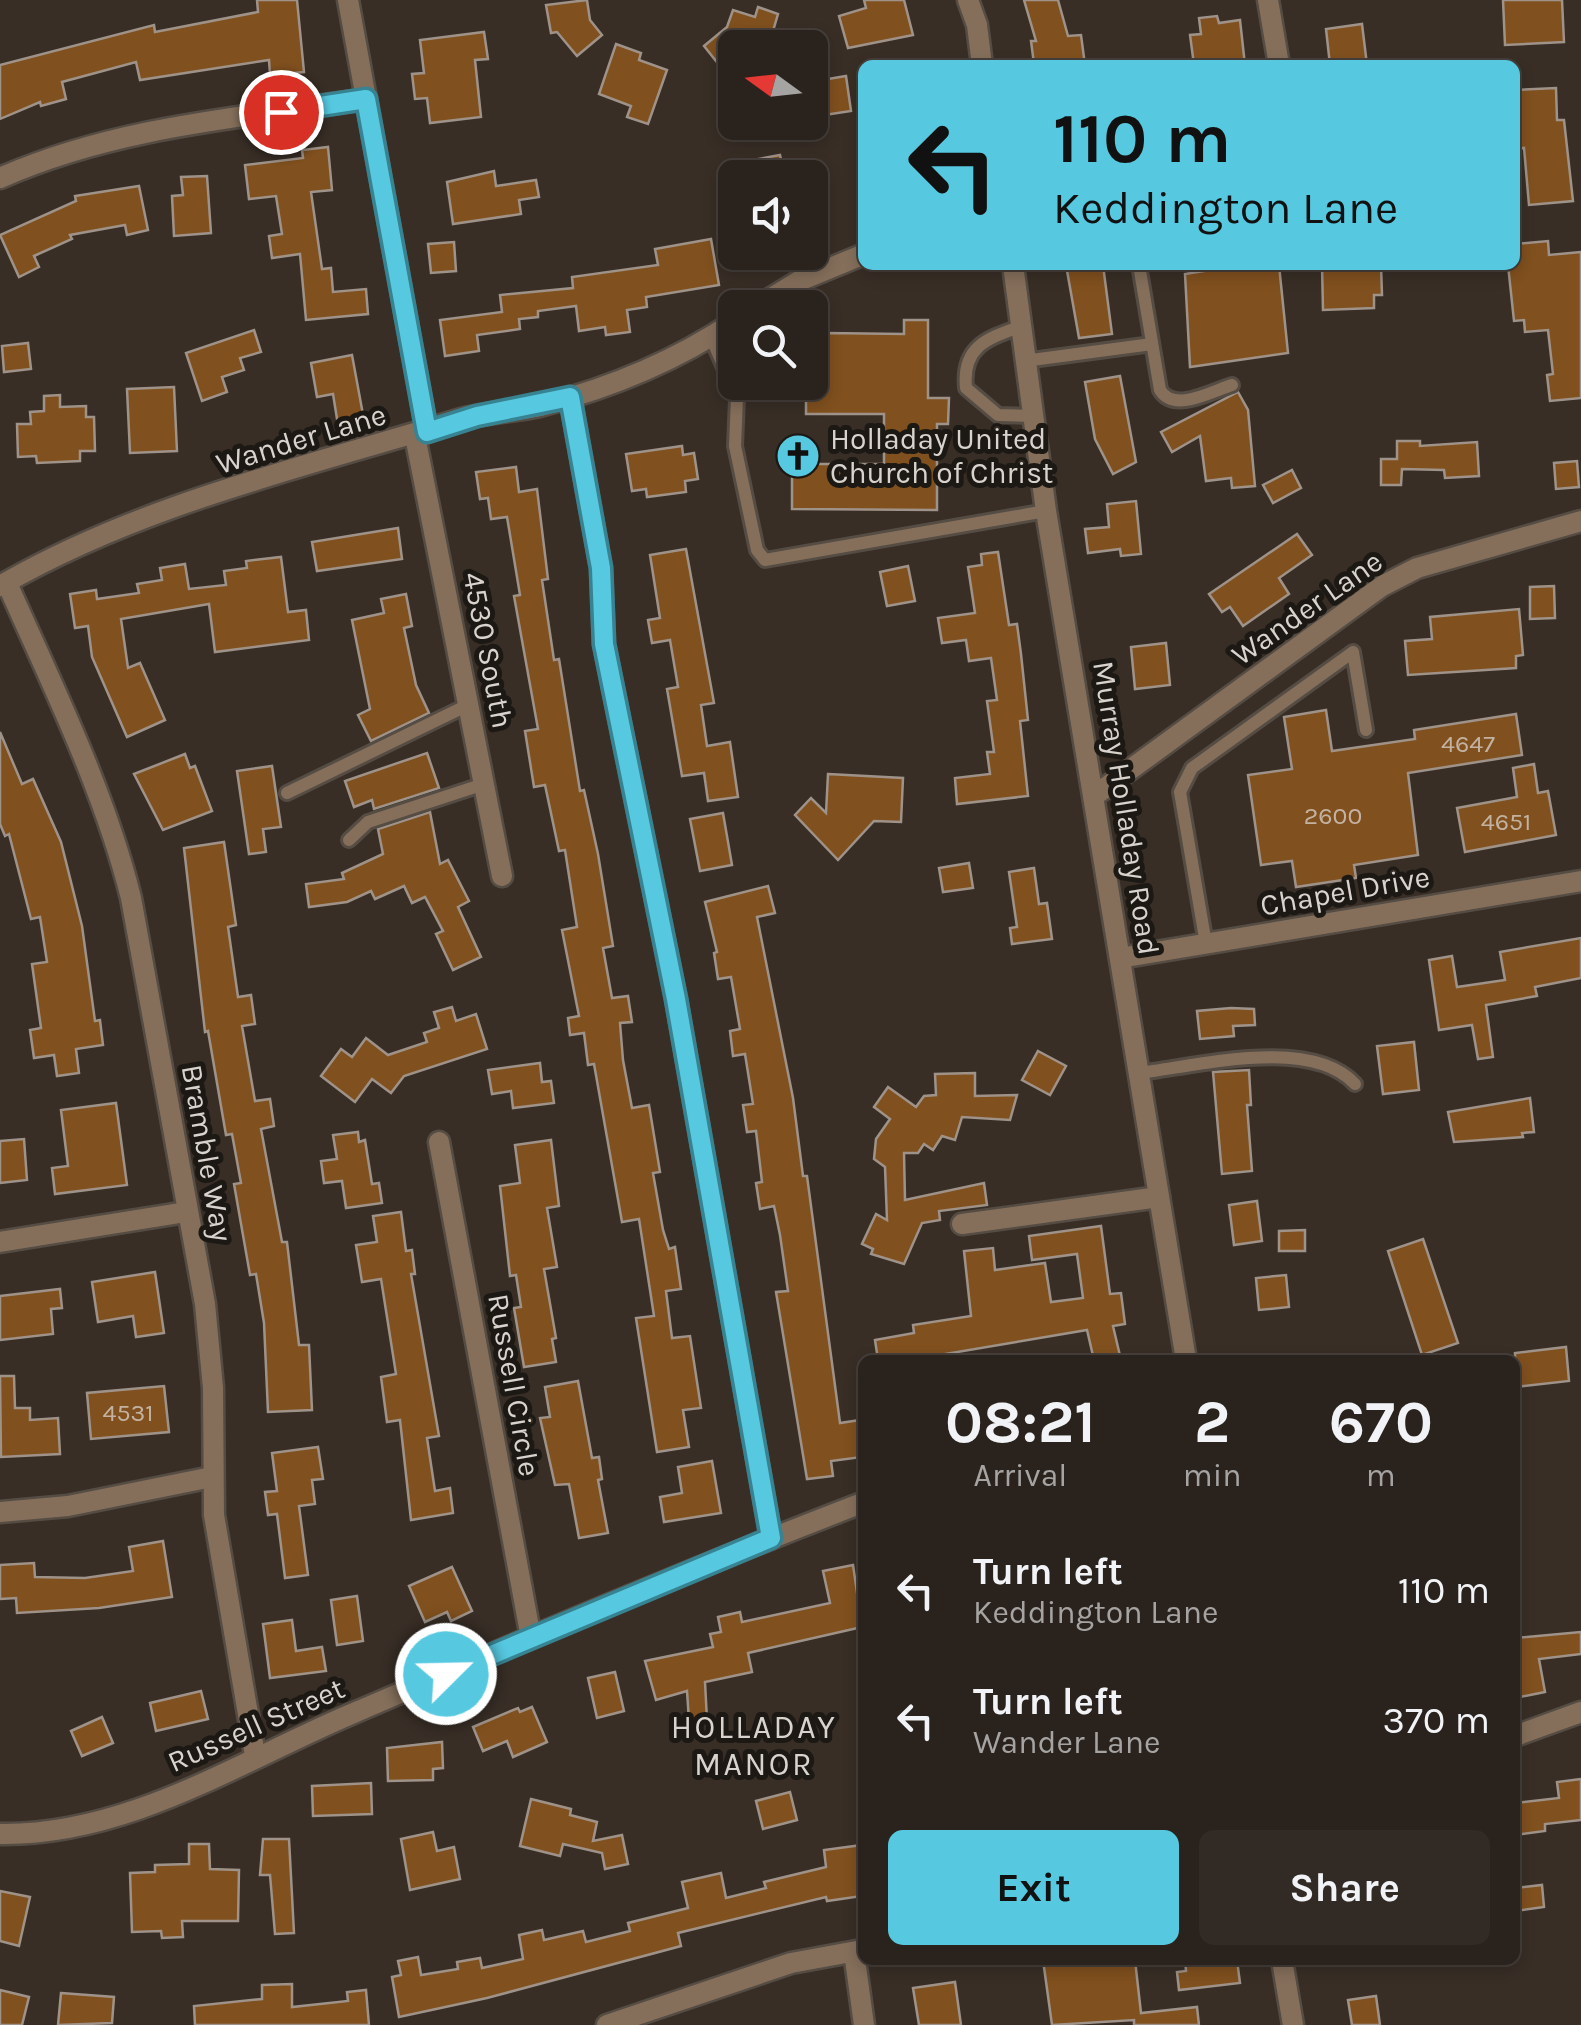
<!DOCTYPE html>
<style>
:root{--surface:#2a221c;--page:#322a25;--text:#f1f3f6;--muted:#a5a4a3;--line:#463f3b;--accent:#56c9e1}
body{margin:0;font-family:Karla,sans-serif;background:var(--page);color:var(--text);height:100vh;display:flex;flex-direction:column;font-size:38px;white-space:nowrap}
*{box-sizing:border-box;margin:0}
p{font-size:32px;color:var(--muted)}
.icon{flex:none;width:55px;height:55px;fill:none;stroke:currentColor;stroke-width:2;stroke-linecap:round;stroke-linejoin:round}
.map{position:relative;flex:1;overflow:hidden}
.drawer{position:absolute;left:858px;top:1355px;width:662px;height:610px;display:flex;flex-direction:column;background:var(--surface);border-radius:15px;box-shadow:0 5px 15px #0003,0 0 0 2px var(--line)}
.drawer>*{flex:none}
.hud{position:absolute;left:858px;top:60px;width:662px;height:210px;border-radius:15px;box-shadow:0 5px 15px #0003,0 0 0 2px var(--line);background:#56c9e1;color:#111;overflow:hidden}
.needle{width:65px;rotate:285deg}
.buttons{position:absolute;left:718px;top:30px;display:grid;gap:20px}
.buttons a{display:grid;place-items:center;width:110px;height:110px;border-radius:15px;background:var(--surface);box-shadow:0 5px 15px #0003,0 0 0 2px var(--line);font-size:50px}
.pin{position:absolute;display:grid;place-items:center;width:85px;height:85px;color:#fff;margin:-42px;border:5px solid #fff;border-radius:50%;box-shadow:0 2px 10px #0007}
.me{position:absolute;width:110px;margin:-55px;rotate:67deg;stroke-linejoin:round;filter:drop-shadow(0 0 8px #0008)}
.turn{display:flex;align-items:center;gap:35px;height:210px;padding:0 30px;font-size:45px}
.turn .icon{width:130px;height:130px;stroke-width:2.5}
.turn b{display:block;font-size:70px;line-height:85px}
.eta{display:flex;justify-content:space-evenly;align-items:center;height:170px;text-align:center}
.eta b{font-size:60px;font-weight:700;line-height:70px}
.primary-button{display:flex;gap:20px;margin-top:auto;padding:20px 30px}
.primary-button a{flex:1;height:115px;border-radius:15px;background:var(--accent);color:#111;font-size:40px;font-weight:700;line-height:115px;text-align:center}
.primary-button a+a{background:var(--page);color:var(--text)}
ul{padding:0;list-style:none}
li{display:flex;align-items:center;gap:30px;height:130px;padding:0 30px}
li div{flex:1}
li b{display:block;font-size:38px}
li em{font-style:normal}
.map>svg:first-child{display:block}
</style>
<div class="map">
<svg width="1581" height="2025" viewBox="0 0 1581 2025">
<rect width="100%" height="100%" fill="#382e26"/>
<g fill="#80501e" stroke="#9f9288" stroke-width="2.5">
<polygon points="257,0 297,0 304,72 270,75 269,60 140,80 136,62 62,82 66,99 41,106 40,102 0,119 0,65 154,25 155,32 258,12"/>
<polygon points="587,0 590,20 602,35 577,56 557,32 551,33 546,5"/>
<polygon points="864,0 904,0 913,35 848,48 839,16 866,8"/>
<polygon points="1024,0 1058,0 1068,36 1081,35 1085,65 1034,64 1031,41 1036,41"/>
<polygon points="1503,0 1562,0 1564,42 1505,45"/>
<polygon points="758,7 778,14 768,48 735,48 735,55 720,66 704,46 727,27 733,10 755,17"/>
<polygon points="1217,16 1219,23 1240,20 1245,65 1194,65 1190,35 1201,34 1199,18"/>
<polygon points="1362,24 1367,65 1330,65 1326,29"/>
<polygon points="484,32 488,59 475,60 481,117 430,123 427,98 415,99 412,74 424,73 420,40"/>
<polygon points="616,44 641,53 639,60 667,70 648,124 627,117 631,106 599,94"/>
<polygon points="846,76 851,111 811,117 810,82"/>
<polygon points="1556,88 1557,120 1564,120 1573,201 1529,205 1524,148 1516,149 1515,90"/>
<polygon points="328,147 332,190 311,192 322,269 331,268 333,292 366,289 368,314 306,320 300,254 272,258 269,236 282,234 276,196 249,199 245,165 303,158 302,150"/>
<polygon points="780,155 785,178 756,178 753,160"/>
<polygon points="494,171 496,186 536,180 539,197 519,200 521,214 453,224 447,182"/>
<polygon points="207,176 211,233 174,236 172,196 183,195 181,177"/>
<polygon points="139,186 148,230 127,235 125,225 70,235 72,239 34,256 39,267 19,277 0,235 76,201 75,196"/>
<polygon points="711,239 719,285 646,297 647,307 627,310 630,332 606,335 605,327 579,331 576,306 538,311 538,317 519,319 520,329 477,335 479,351 445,356 440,320 502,312 500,295 573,288 572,277 658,265 655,249"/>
<polygon points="1548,241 1549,255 1581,252 1581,398 1550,401 1547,375 1553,374 1548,330 1525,332 1524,320 1514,321 1508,265 1515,265 1515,244"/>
<polygon points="454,242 456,271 431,273 428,244"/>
<polygon points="1066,265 1103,265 1112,334 1079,338"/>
<polygon points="1242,265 1279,265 1288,353 1190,367 1185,274"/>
<polygon points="1322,265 1381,265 1382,295 1374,295 1374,308 1323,310"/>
<polygon points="904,320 928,320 928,398 949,398 948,424 937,424 937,510 792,509 792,474 805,474 805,464 884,464 884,414 806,414 806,382 826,379 826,333 904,334"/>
<polygon points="254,330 261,352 240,358 244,370 222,377 227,392 202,401 186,353"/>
<polygon points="28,343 31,369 4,372 2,346"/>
<polygon points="352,355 364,420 338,425 333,394 317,397 311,363"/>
<polygon points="1120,376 1136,462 1113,474 1095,439 1085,382"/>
<polygon points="174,387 177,451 130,453 127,389"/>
<polygon points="1238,392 1248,410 1255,486 1232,488 1231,478 1206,481 1200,436 1172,452 1161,432"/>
<polygon points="60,395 60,407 86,406 86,417 94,417 95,451 80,451 80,461 37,463 36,456 18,457 17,424 31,424 30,412 44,411 44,396"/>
<polygon points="1397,441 1420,441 1420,446 1477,442 1479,476 1445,478 1444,470 1402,469 1401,485 1381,485 1381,459 1397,459"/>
<polygon points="682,446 683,455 694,453 698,479 685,481 686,492 647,497 646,489 632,491 626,454"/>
<polygon points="1577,461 1579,487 1556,489 1554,463"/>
<polygon points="516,467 519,492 537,489 548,579 542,580 554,660 559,659 580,791 584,790 598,854 613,946 603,948 612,998 628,996 632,1022 620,1023 623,1060 632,1108 649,1105 660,1172 653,1173 663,1230 669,1249 675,1247 681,1289 666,1291 672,1338 690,1336 701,1408 683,1410 689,1447 657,1452 636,1318 654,1316 639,1219 622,1222 594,1064 588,1065 584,1033 570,1035 568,1018 579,1016 562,930 577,927 565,850 559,851 545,785 534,787 525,731 538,729 514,596 520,595 507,517 491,519 488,498 480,499 476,472"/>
<polygon points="1292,470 1301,488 1273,503 1263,485"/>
<polygon points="1136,501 1141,554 1121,556 1120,549 1088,553 1085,529 1109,527 1107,504"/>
<polygon points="398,528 402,559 317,571 312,542"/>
<polygon points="1297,534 1312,555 1279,578 1289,594 1243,626 1230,607 1222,612 1209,594"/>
<polygon points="686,549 714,703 701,705 707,746 730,742 738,797 708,801 704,773 682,776 667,689 678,687 670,640 652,643 648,620 660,618 650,555"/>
<polygon points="998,552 1009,625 1017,624 1021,654 1028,720 1020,721 1028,796 957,804 955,778 990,774 987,752 994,752 987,701 997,700 991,658 969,661 966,640 942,643 938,618 975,613 968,567 982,565 981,554"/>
<polygon points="281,557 288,612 306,610 309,640 215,652 209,604 121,619 128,668 140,663 165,720 127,737 92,657 88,626 75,628 70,594 96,590 97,599 139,593 137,584 162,580 160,568 185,564 189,589 226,585 224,571 247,568 246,561"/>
<polygon points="908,566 915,601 887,606 880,572"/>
<polygon points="1554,586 1555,618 1530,619 1530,587"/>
<polygon points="406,594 412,626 404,628 416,685 429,713 371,741 358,715 370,709 352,620 384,613 381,599"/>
<polygon points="1519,609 1523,655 1516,656 1516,668 1408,675 1405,641 1432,639 1430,617"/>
<polygon points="1166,643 1170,685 1135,689 1131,647"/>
<polygon points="1326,710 1332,751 1415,739 1414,730 1516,714 1522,755 1408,773 1418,855 1354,865 1356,878 1296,887 1292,861 1261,865 1248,775 1292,769 1284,717"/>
<polygon points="0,732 22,784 33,779 61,842 82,926 95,1021 100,1020 103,1045 76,1049 79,1073 57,1076 54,1055 34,1058 30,1030 41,1028 32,964 47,962 40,917 31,919 9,834 5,836 0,824"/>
<polygon points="427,753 439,788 374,809 372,800 354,807 345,781"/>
<polygon points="185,754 190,768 195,766 212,811 163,830 134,774"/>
<polygon points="1534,764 1538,793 1548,791 1556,835 1465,852 1457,808 1517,797 1513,768"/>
<polygon points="272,766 281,827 263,829 266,852 249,854 237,771"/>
<polygon points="828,774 903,778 901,822 874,821 838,860 795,815 811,798 826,813"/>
<polygon points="430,812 440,864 448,860 469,901 458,907 481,957 453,970 436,934 443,931 425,897 412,903 404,886 375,899 371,891 347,902 309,907 306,884 344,879 342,873 383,854 378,829"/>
<polygon points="723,813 732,865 700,871 690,819"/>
<polygon points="224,842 236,925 228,927 238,997 251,995 255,1024 242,1026 255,1101 270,1099 274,1126 261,1129 282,1242 287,1242 299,1345 309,1345 312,1410 268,1412 264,1323 256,1274 250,1275 234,1184 241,1183 232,1134 226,1135 208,1031 205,1032 184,848"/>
<polygon points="969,863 973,888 943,892 939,868"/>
<polygon points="1034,868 1039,904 1047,903 1052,939 1012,944 1010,928 1017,927 1009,872"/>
<polygon points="768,886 775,913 757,917 793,1098 803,1176 807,1176 840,1423 860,1420 862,1442 862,1457 831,1461 833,1476 807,1479 776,1292 788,1291 780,1235 774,1206 760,1209 756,1183 762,1182 756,1131 747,1132 743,1105 753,1104 745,1054 733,1056 730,1031 740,1029 731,977 718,979 714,953 717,952 705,902"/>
<polygon points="1581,938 1581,978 1535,987 1537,996 1486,1005 1493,1057 1478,1059 1472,1025 1439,1030 1429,960 1452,956 1457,987 1505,980 1500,952"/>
<polygon points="452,1007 456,1021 476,1014 487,1049 404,1076 391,1093 372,1079 355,1102 321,1076 341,1049 352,1057 366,1038 388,1055 427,1042 424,1033 439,1028 434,1012"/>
<polygon points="1231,1008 1254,1009 1255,1025 1233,1026 1234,1036 1200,1039 1197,1011"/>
<polygon points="1414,1042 1419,1090 1383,1094 1377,1046"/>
<polygon points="1038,1051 1066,1066 1050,1095 1022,1080"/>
<polygon points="540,1063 542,1082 551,1081 554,1103 513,1108 511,1091 492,1094 488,1070"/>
<polygon points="1249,1070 1251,1105 1247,1105 1252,1171 1222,1174 1213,1072"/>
<polygon points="975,1073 975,1096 1017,1095 1010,1120 962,1117 955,1140 942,1136 933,1150 924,1144 918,1153 904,1153 905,1200 984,1183 987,1205 939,1211 940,1220 922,1223 904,1264 871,1254 873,1249 862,1244 876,1214 887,1220 885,1167 874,1159 876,1139 890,1119 874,1107 888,1087 916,1107 924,1096 936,1095 935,1074"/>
<polygon points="1530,1098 1534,1132 1522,1133 1523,1137 1454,1142 1448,1112"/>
<polygon points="116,1103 127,1185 55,1194 52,1168 68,1166 61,1110"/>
<polygon points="358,1132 359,1142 365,1140 372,1184 379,1183 382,1203 346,1208 342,1181 324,1183 321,1161 337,1159 333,1135"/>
<polygon points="24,1139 27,1180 0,1183 0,1141"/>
<polygon points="551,1140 559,1206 547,1208 557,1267 544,1269 556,1338 552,1339 556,1362 524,1367 514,1308 521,1307 516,1275 510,1276 500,1186 520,1183 515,1145"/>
<polygon points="1257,1201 1262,1241 1234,1245 1229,1205"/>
<polygon points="401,1212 406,1251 412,1250 415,1274 411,1274 439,1436 427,1438 435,1491 450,1488 453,1513 411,1520 400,1420 387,1422 381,1377 396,1374 381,1279 362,1282 356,1245 377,1242 373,1216"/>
<polygon points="1101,1226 1110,1294 1121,1293 1125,1324 1113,1326 1121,1360 1094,1360 1087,1330 910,1360 878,1360 875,1340 914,1333 913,1325 971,1316 964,1251 993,1248 995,1270 1045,1263 1051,1302 1083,1298 1077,1254 1032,1260 1029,1236"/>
<polygon points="1305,1230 1305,1251 1279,1251 1279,1231"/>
<polygon points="1423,1239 1458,1343 1422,1355 1388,1251"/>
<polygon points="155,1272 164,1333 136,1337 133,1316 98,1322 92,1282"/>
<polygon points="1286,1275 1289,1307 1259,1310 1256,1278"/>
<polygon points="60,1289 62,1308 51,1309 53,1334 0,1340 0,1296"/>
<polygon points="1566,1347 1569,1381 1515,1387 1515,1353"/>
<polygon points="0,1376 14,1376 15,1408 30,1408 30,1420 58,1418 60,1454 1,1457"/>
<polygon points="578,1381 592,1458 599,1457 602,1479 598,1480 608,1533 579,1538 569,1484 555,1485 540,1418 550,1417 545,1387"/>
<polygon points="164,1386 169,1432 91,1439 87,1393"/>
<polygon points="318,1447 323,1479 312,1480 315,1504 299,1506 308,1575 285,1578 277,1514 268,1515 265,1492 277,1491 272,1453"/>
<polygon points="712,1461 721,1513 664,1522 660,1497 682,1493 678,1467"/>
<polygon points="163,1541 172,1597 99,1608 17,1613 16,1598 0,1599 0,1565 34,1563 35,1577 85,1578 133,1571 129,1547"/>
<polygon points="853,1565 862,1627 748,1653 752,1672 705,1682 707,1720 689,1721 687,1691 656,1700 645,1661 713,1647 710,1634 721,1632 718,1617 740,1612 742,1622 830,1603 823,1571"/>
<polygon points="452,1567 472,1611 451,1621 447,1612 425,1622 409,1586"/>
<polygon points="357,1596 363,1641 337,1645 331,1600"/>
<polygon points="292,1620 296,1651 322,1647 326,1671 270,1678 263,1624"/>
<polygon points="1581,1632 1581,1654 1539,1659 1545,1692 1515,1698 1515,1638"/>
<polygon points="615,1672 624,1711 597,1718 588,1678"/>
<polygon points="201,1691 208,1719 156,1731 150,1703"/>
<polygon points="532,1707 547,1742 513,1757 507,1741 483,1751 473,1727 518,1708 520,1712"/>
<polygon points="102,1717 113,1743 82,1756 71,1731"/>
<polygon points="442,1742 443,1768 433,1769 433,1780 388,1781 387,1748"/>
<polygon points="1581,1779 1581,1820 1545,1824 1545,1831 1515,1835 1515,1803 1559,1798 1557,1782"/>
<polygon points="371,1783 372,1814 313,1816 312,1786"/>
<polygon points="790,1792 797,1820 763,1829 756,1801"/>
<polygon points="531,1799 571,1809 570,1815 597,1822 593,1841 622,1835 628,1864 605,1869 602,1853 563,1844 560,1856 520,1846"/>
<polygon points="433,1832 437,1851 454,1847 460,1879 410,1890 401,1839"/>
<polygon points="263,1839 289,1839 294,1933 275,1934 270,1875 260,1875"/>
<polygon points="189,1844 209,1844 210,1869 239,1870 238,1921 182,1921 183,1937 162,1938 161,1931 132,1932 130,1873 155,1872 155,1865 189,1864"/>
<polygon points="862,1845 862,1896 827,1901 826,1897 678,1933 681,1946 487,1998 399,2017 392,1977 401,1975 398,1961 418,1957 421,1975 458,1969 457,1962 480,1958 482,1968 523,1959 519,1935 542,1930 544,1940 583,1931 586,1942 630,1931 628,1923 688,1908 682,1882 721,1873 726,1898 766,1888 764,1882 826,1867 824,1850"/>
<polygon points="1542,1885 1544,1907 1515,1911 1515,1888"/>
<polygon points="0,1891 30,1897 19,1946 0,1941"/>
<polygon points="1043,1960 1135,1960 1141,2013 1197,2007 1199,2025 1134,2025 1134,2020 1052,2025"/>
<polygon points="1185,1960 1237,1960 1240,1983 1179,1990 1177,1972 1186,1971"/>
<polygon points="955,1982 961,2025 919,2025 913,1988"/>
<polygon points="292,1984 292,2007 348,2001 347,1992 366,1990 369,2025 195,2025 194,2006 262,1999 262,1985"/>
<polygon points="0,1990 29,1997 22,2025 0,2025"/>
<polygon points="61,1993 114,1997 112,2023 58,2025"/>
<polygon points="1376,1996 1380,2025 1352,2025 1348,2000"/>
</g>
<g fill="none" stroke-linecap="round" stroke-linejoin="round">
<defs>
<g id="service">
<path d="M1139,265L1160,390C1174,413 1210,392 1232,385"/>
<path d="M1019,327C986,339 962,347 966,388L998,415L1032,416"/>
<polyline points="711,337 737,398 735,446 757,550 765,560 1046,511"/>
<polyline points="1024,361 1152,344"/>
<polyline points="287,793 468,705"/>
<polyline points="349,840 368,822 484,784"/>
<polyline points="1206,944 1180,792 1192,768 1353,652 1366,730"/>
<path d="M1139,1073C1198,1066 1310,1036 1355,1084"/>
</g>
<g id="minor">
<polyline points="348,0 427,432"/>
<polyline points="968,0 977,25 982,65"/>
<polyline points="1268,0 1279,65"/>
<path d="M0,178C115,127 243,117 366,99"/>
<polyline points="755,308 799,281 862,255"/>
<polyline points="570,397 601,568 604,644 676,999 771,1538"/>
<polyline points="415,436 502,876"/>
<path d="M7,583C52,685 104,789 131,898L205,1304L213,1388L214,1515L255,1755"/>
<path d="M0,586C139,505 304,467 458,420C485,412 513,412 540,406C610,388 676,361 735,321"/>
<polyline points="1094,796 1382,586 1417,568 1581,521"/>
<polyline points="1120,958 1581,881"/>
<polyline points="439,1142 531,1638"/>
<polyline points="962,1224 1159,1197"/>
<polyline points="0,1242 186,1212"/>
<polyline points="0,1512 68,1506 212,1477"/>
<polyline points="1515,1736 1581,1712"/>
<path d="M0,1834C126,1836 237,1763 349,1715C519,1642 690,1569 862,1503"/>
<polyline points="854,1952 864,2025"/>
<polyline points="607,2025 791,1963 862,1950"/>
</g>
<g id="tertiary">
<polyline points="1013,265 1046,511 1186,1360"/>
<polyline points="1282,1960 1293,2025"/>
</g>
</defs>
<use href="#service" stroke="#554c44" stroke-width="18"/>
<use href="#minor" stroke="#554c44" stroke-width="25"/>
<use href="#tertiary" stroke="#554c44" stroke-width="25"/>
<use href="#service" stroke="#856f5b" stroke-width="12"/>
<use href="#minor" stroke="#856f5b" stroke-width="20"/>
<use href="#tertiary" stroke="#856f5b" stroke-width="20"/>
</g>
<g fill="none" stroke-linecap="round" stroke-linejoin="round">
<defs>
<polyline id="route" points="281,112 366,99 427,432 477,416 570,397 601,568 604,644 676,999 771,1538 446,1674"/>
</defs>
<use href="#route" stroke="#388392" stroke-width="25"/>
<use href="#route" stroke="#56c9e1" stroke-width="18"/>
</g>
<defs>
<symbol id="church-disc" viewBox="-11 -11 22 22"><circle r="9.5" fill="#56c9e1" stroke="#1c1814"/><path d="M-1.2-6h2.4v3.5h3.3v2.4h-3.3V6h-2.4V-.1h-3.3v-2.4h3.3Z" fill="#111"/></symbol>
</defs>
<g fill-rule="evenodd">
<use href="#church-disc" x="773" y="431" width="50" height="50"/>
</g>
<g text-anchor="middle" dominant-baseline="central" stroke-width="10" stroke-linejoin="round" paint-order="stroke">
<g font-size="25" fill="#c3b2a1">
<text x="1468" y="743">4647</text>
<text x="1333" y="815">2600</text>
<text x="1506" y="821">4651</text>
<text x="128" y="1412">4531</text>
</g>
<g font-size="30" fill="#d9d3cd" stroke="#1c1814">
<text transform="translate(301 439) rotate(-17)">Wander Lane</text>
<text transform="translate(1307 608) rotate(-35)">Wander Lane</text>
<text transform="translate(488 650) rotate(79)">4530 South</text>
<text transform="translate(1126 808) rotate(81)">Murray Holladay Road</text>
<text transform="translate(1345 891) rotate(-10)">Chapel Drive</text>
<text transform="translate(207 1153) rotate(80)">Bramble Way</text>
<text transform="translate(514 1385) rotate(80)">Russell Circle</text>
<text transform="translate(256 1725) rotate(-24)">Russell Street</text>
</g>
<g font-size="30" fill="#d9d3cd" stroke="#1c1814" text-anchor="start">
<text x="830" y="439">Holladay United<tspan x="830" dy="34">Church of Christ</tspan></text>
</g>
<g font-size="32" letter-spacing="2.5" fill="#d9d3cd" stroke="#1c1814">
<text x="754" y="1727">HOLLADAY<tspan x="754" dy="37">MANOR</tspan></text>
</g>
</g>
</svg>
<div class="buttons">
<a><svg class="needle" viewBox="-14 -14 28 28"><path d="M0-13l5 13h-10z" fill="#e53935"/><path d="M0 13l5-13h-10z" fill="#a5a4a3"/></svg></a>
<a><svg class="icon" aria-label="sound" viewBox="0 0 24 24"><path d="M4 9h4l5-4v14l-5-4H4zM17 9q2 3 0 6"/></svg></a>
<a><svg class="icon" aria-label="search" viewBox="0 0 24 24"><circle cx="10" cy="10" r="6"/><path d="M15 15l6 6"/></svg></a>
</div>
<div class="pin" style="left:281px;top:112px;background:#d93025"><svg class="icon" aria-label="arrive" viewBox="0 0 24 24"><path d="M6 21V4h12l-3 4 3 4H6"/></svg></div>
<svg class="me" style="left:446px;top:1674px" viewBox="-20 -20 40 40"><circle r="17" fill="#56c9e1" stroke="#fff" stroke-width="3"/><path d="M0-11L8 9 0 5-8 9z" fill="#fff"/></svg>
<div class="hud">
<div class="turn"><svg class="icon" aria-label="left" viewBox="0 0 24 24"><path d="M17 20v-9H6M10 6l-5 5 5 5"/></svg><div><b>110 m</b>Keddington Lane</div></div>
</div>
<section class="drawer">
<div class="eta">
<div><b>08:21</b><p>Arrival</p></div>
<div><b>2</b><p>min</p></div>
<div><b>670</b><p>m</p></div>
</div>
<ul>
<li><svg class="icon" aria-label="left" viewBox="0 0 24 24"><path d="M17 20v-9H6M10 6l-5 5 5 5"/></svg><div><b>Turn left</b><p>Keddington Lane</p></div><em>110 m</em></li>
<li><svg class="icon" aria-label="left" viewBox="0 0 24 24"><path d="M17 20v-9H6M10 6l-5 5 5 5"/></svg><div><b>Turn left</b><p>Wander Lane</p></div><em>370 m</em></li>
</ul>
<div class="primary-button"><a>Exit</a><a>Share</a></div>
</section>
</div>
